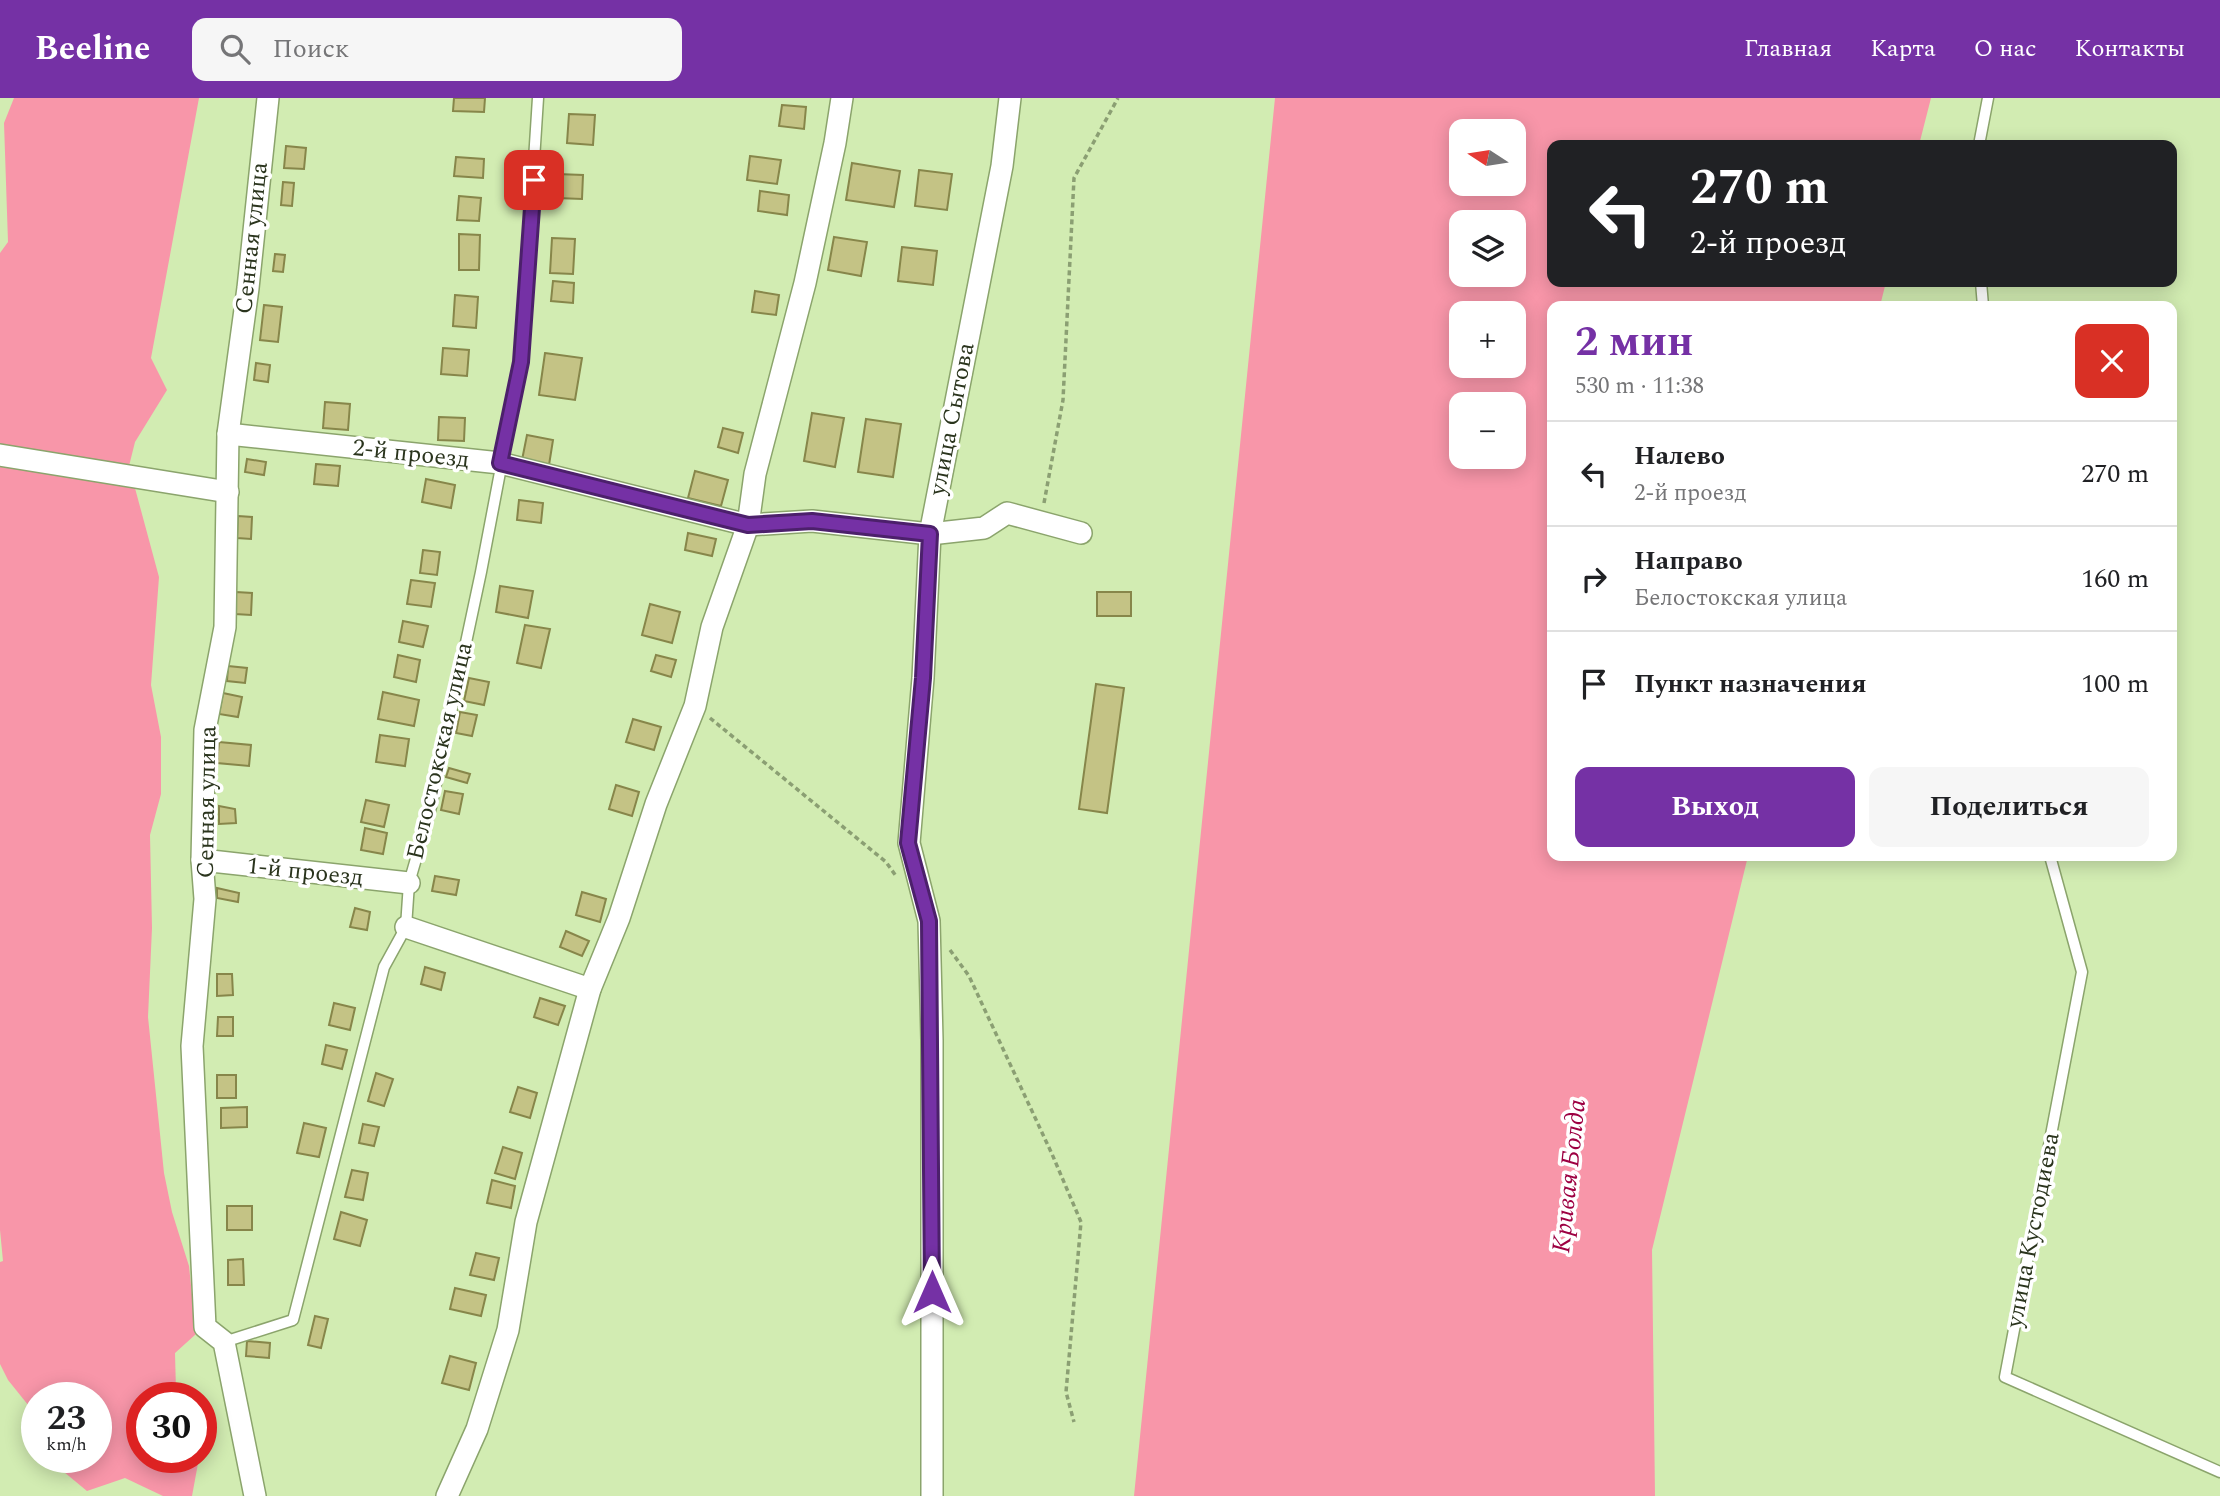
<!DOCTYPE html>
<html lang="ru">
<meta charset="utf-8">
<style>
:root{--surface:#fff;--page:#f6f6f6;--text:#202124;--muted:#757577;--line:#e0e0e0;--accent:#7531a5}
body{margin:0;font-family:Spectral,serif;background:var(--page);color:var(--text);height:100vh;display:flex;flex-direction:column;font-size:26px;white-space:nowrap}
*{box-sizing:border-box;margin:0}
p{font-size:23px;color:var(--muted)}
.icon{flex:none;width:38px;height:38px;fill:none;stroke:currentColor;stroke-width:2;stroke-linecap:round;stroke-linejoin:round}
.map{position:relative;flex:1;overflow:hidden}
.drawer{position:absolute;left:1547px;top:203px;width:630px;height:560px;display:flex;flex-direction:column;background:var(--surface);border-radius:14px;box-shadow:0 4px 18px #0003}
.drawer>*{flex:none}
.top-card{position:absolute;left:1547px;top:42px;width:630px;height:147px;border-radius:14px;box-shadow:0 4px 18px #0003;background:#202124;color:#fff;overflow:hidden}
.needle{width:46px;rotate:282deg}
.tools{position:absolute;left:1449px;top:21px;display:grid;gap:14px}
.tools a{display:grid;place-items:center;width:77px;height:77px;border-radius:14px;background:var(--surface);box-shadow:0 4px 18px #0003;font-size:35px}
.speed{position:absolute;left:21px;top:1284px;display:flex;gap:14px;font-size:35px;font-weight:700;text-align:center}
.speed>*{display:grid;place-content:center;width:91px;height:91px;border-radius:50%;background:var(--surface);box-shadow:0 4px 18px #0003;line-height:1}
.speed small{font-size:18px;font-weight:400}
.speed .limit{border:10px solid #d22;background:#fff;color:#111}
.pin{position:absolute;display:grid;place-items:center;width:60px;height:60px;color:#fff;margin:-30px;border-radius:14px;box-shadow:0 4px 10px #0006}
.me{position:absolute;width:77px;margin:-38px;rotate:0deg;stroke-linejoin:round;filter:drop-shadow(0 0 5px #0008)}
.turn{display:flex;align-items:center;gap:24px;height:147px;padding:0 28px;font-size:32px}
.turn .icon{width:91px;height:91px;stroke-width:2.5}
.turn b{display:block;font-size:49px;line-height:60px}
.round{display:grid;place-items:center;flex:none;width:74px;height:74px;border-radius:14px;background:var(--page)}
.head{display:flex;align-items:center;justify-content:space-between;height:119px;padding:0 28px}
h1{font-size:42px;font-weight:700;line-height:52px;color:var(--accent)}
.button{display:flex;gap:14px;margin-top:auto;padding:14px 28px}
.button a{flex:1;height:80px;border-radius:14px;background:var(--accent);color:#fff;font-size:28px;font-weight:700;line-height:80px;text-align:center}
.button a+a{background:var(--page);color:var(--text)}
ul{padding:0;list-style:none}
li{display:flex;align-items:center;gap:21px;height:105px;padding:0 28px;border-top:2px solid var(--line)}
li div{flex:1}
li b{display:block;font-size:26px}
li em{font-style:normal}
header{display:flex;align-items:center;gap:42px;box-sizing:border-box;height:98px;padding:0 35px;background:var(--accent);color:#fff}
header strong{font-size:33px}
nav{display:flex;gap:38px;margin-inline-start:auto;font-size:24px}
.search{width:490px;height:63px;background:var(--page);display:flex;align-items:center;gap:18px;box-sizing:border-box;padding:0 24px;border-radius:14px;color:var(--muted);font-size:26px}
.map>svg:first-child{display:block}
</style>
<header>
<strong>Beeline</strong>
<div class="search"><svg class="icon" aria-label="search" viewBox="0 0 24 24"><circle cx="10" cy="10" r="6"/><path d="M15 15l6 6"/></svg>Поиск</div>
<nav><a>Главная</a><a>Карта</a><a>О нас</a><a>Контакты</a></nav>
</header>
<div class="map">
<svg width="2220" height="1398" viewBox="0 0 2220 1398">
<rect width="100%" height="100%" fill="#d2ecb2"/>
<g fill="#f896a9" fill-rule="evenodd">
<polygon points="14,0 199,0 151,260 167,292 135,344 129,368 159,479 151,587 161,639 161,696 150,737 152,830 148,919 164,1075 172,1114 189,1168 196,1236 175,1255 176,1293 181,1300 142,1300 142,1360 199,1360 192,1398 163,1398 125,1380 87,1393 64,1374 58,1360 96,1360 96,1300 37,1300 37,1318 8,1282 0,1266 0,1164 3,1163 0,1132 0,155 8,144 4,25"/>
<path d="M1275,0H1931L1919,47H1552V184H1886L1880,208H1552V758H1748L1652,1152L1655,1398H1134ZM1461,33H1514V86H1461ZM1461,124H1514V177H1461ZM1461,215H1514V268H1461ZM1461,306H1514V359H1461Z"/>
</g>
<g fill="#c4c385" stroke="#87864a" stroke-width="2">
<polygon points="454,0 485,0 484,14 453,13"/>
<polygon points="782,7 806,9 804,31 779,28"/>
<polygon points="569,16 595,17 593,47 567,45"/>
<polygon points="286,48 306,50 304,71 284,70"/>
<polygon points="750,58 781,62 777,86 747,82"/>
<polygon points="456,59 484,61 483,80 454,78"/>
<polygon points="852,65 900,73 894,109 846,102"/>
<polygon points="919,72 952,76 947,112 915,108"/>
<polygon points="557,76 583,77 582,101 557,100"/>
<polygon points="283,84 294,85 292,108 281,107"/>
<polygon points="760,93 789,97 787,117 758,113"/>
<polygon points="459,98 481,100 479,123 457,122"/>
<polygon points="459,136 480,137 479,172 459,172"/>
<polygon points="834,139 867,144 861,178 828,172"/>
<polygon points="552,140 575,141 573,176 550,175"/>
<polygon points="902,149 937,153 933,187 898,183"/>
<polygon points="275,156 285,157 283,174 273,173"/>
<polygon points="553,183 574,185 573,205 551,203"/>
<polygon points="755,193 779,197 776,217 752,214"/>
<polygon points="455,197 478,199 476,230 453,228"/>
<polygon points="264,207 282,209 278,244 260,242"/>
<polygon points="443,250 469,252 467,278 441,276"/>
<polygon points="545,255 582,260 575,302 539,297"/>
<polygon points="256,265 270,267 268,284 254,282"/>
<polygon points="325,304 350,306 348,332 323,330"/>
<polygon points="812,315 844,320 835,369 804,363"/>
<polygon points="439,319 465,320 464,343 438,342"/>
<polygon points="866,321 901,326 893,379 858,374"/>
<polygon points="723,330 743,335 738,355 718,349"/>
<polygon points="527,337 553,342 549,367 522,362"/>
<polygon points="247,361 266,364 264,377 245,374"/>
<polygon points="316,366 340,368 338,388 314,386"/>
<polygon points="695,373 728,382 721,408 688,400"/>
<polygon points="426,381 455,387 451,410 422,404"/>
<polygon points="519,402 543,405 541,425 517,422"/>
<polygon points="238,418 252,419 251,441 237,440"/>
<polygon points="688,435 716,441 712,458 685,452"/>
<polygon points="423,452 440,454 437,477 420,475"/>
<polygon points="411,482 435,485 431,509 407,506"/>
<polygon points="500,488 533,493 528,520 496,514"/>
<polygon points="236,494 252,495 251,517 235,516"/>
<rect x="1097" y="494" width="34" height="24"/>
<polygon points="650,506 680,514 672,545 642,537"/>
<polygon points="403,523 428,528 423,549 399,544"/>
<polygon points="525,527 550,531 541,570 517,565"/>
<polygon points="398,557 420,562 416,584 394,579"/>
<polygon points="656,557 676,562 671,579 651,573"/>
<polygon points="228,568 247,570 245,585 227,583"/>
<polygon points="469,580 489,584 484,607 464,603"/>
<polygon points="1096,586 1124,590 1107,715 1079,711"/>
<polygon points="383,594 419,602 414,628 378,621"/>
<polygon points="223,595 242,599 238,619 219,616"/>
<polygon points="460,614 477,617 472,638 456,635"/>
<polygon points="633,621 661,629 654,652 626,644"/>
<polygon points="380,637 409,641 405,668 376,664"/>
<polygon points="219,644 251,647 249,668 217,665"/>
<polygon points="449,670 470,676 467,685 446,679"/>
<polygon points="616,687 639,694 632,718 609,711"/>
<polygon points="445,693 463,696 459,716 441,712"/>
<polygon points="366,702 389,707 384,729 361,724"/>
<polygon points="219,708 235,711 236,725 219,726"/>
<polygon points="365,730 387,735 383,756 361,752"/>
<polygon points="435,778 459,782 456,797 432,793"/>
<polygon points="217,790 239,795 238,804 217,800"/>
<polygon points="582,794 606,801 600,824 576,817"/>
<polygon points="355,810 370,814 367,832 350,829"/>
<polygon points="566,833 589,843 582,858 560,849"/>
<polygon points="425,869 445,875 441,892 421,886"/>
<polygon points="217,876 232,876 233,897 217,898"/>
<polygon points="540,900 565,908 558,927 534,919"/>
<polygon points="334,905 355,910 350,932 329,927"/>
<polygon points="218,919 233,919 233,938 217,938"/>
<polygon points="326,947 347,952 342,971 322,966"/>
<polygon points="376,975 393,981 384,1008 368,1003"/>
<rect x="217" y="977" width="19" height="23"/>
<polygon points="518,989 537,995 530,1020 510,1014"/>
<polygon points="247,1009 247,1029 221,1030 221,1010"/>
<polygon points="304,1025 326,1030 319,1059 297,1055"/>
<polygon points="363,1026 379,1029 374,1048 359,1045"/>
<polygon points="503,1049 522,1055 515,1081 495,1075"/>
<polygon points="352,1072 368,1075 363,1102 345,1099"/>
<polygon points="492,1082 515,1088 511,1110 487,1105"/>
<rect x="227" y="1108" width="25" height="24"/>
<polygon points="341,1114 367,1122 360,1148 334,1141"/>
<polygon points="476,1155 499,1160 494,1182 470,1177"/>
<polygon points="243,1161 244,1187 228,1187 228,1162"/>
<polygon points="455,1190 486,1197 481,1218 450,1211"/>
<polygon points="315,1218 328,1221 321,1250 308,1247"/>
<polygon points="247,1243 270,1245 269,1260 246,1258"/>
<polygon points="450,1258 476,1265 469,1292 442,1285"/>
</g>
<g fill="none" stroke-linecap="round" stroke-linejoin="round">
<defs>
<g id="lane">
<polyline points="1979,47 1988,0"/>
<polyline points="1981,184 1983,208"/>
<polyline points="2050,758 2082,874 2005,1279 2220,1374"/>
<polyline points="224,1244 293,1222 384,869 406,829 409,785 431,709 481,474 521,264 538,0"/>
</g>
<g id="street">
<polyline points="228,336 500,365 748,427 812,423 930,436 984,430 1007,415 1081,435"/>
<polyline points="0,357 228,394"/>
<polyline points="202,762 409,785"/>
<polyline points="406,829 590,891"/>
<polyline points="255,1398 224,1244 205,1229 192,948 205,801 202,762 205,632 225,529 228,336 248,190 268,0"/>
<polyline points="447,1398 477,1331 508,1232 526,1124 590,891 619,820 656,706 695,608 712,529 748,427 755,376 805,185 835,45 842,0"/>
<polyline points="932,1398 932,942 929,823 909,745 923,580 930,436 1002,68 1010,0"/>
</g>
</defs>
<use href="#lane" stroke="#8ba46c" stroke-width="13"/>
<use href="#street" stroke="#8ba46c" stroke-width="24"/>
<g stroke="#8b9f73" stroke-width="3.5" stroke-dasharray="5 3.5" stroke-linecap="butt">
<polyline points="1044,405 1063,302 1074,80 1118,0"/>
<polyline points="710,620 886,764 896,778"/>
<polyline points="950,852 969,878 1052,1056 1081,1124 1066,1294 1074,1324"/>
</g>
<use href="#lane" stroke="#fff" stroke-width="10"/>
<use href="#street" stroke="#fff" stroke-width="21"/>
</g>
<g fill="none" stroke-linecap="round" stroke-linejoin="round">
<defs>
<polyline id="route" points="534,82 521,264 500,365 748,427 812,423 930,436 923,580 908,745 929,823 932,1194"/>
</defs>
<use href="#route" stroke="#4c206b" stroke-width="18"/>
<use href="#route" stroke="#7531a5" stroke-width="12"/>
</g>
<g text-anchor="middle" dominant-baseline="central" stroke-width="7" stroke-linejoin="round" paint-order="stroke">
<g font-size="24" fill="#2a341d" stroke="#fff">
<text transform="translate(252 140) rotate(-84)">Сенная улица</text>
<text transform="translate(952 321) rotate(-79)">улица Сытова</text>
<text transform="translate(411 356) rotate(6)">2-й проезд</text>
<text transform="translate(440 653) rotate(-77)">Белостокская улица</text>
<text transform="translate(207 704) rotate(-89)">Сенная улица</text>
<text transform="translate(305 774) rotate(6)">1-й проезд</text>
<text transform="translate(2033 1132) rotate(-79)">улица Кустодиева</text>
</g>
<g font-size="26" font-style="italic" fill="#9d0042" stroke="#fff">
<text transform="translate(1569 1078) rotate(-84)">Кривая Болда</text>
</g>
</g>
</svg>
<div class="tools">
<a><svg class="needle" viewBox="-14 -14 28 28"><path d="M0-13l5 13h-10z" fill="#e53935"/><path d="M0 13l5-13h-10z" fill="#757577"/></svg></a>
<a><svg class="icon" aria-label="layers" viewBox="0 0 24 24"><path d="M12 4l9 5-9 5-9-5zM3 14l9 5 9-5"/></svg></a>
<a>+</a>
<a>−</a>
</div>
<div class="speed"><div>23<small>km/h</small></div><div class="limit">30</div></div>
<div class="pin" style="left:534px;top:82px;background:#d93025"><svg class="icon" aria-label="arrive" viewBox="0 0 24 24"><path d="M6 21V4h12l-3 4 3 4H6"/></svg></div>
<svg class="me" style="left:932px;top:1194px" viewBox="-20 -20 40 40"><path d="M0-17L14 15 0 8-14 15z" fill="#7531a5" stroke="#fff" stroke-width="4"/></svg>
<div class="top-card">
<div class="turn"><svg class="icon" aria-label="left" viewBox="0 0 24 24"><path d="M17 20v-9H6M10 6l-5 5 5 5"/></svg><div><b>270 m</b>2-й проезд</div></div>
</div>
<section class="drawer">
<div class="head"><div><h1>2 мин</h1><p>530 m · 11:38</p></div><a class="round" style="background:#d93025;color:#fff"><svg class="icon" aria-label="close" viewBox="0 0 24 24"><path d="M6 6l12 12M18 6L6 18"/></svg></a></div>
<ul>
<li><svg class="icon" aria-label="left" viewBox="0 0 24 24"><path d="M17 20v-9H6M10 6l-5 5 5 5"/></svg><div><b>Налево</b><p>2-й проезд</p></div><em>270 m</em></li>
<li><svg class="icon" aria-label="right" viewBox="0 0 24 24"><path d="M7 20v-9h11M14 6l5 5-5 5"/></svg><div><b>Направо</b><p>Белостокская улица</p></div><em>160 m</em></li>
<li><svg class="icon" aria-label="arrive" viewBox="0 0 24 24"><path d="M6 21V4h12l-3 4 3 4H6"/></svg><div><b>Пункт назначения</b></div><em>100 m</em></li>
</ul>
<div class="button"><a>Выход</a><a>Поделиться</a></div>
</section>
</div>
